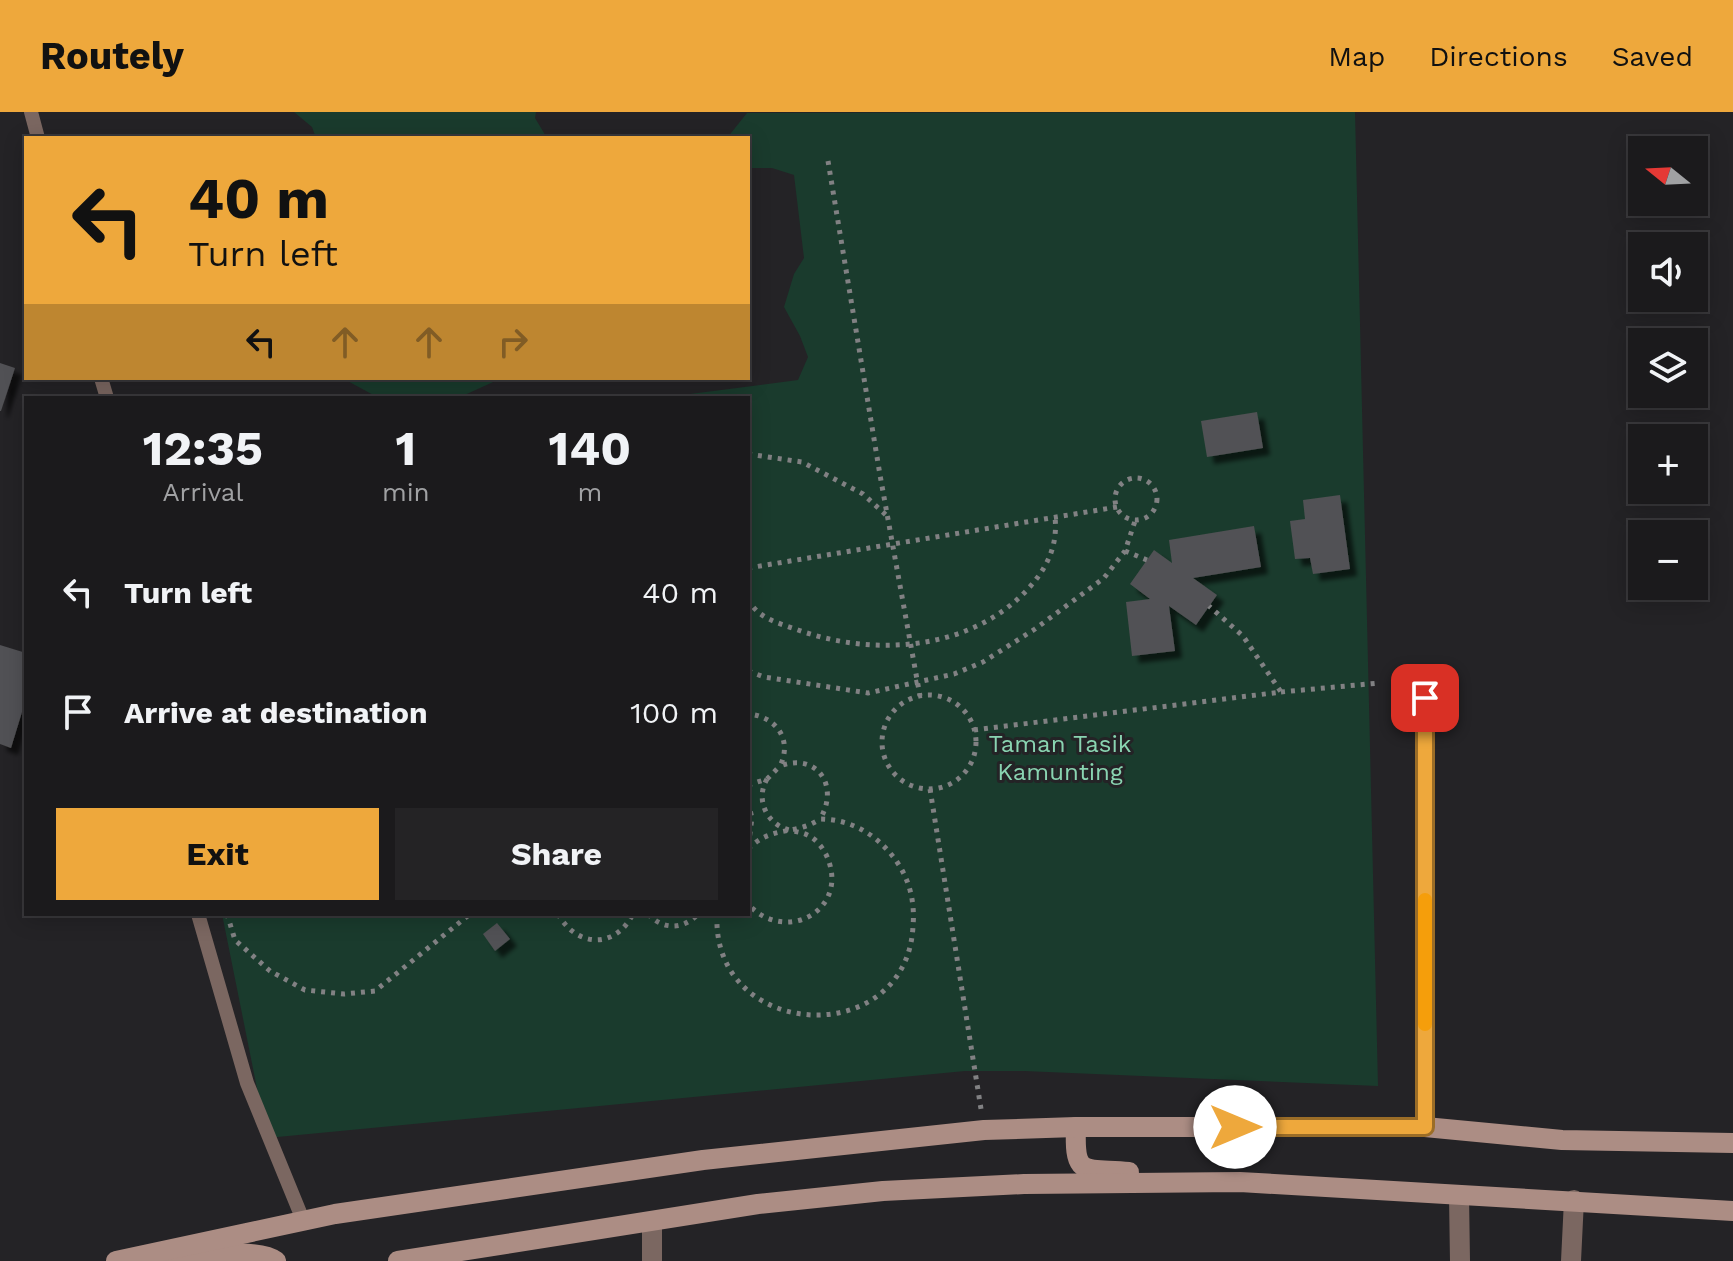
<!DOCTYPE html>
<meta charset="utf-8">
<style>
:root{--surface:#1b1a1c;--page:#242325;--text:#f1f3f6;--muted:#a0a1a3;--line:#39383b;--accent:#eea83c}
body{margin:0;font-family:"Work Sans",sans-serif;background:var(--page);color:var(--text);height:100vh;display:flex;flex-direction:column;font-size:30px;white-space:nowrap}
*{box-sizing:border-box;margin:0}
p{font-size:26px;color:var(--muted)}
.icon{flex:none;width:44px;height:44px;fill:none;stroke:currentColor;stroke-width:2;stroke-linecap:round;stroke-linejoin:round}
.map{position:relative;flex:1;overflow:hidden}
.side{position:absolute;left:24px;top:284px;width:726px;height:520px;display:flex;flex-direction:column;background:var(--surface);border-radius:0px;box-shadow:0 4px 20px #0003,0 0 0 2px var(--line)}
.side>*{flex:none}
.guide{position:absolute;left:24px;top:24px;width:726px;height:244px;border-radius:0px;box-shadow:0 4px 20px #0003,0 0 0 2px var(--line);background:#eea83c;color:#111;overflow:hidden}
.needle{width:52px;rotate:288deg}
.controls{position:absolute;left:1628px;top:24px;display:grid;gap:16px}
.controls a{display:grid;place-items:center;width:80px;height:80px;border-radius:0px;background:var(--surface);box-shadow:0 4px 20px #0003,0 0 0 2px var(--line);font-size:40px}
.pin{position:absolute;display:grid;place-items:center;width:68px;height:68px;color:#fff;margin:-34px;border-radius:16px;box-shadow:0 4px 12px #0006}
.me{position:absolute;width:88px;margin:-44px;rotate:90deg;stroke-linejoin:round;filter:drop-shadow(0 0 6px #0008)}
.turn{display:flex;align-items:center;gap:28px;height:168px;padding:0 32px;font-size:36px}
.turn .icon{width:104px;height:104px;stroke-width:2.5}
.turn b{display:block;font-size:56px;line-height:68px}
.lanes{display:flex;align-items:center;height:76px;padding:0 32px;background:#0003;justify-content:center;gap:40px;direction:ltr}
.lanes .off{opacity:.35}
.eta{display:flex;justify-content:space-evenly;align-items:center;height:136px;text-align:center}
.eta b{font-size:48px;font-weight:700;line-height:56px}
.button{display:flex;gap:16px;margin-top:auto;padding:16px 32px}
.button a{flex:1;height:92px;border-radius:0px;background:var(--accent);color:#111;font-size:32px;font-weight:700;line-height:92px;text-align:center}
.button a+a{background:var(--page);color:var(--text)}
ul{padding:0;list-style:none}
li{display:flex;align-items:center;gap:24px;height:120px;padding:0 32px}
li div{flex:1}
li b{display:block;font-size:30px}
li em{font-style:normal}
header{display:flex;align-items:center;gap:48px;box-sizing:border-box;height:112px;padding:0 40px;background:var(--accent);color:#111}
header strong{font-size:38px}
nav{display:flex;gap:44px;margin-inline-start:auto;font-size:28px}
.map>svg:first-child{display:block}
</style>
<header>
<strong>Routely</strong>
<nav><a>Map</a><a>Directions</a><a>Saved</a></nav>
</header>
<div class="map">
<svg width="1733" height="1149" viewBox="0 0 1733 1149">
<defs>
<filter id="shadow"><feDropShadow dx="7" dy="7" stdDeviation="2" flood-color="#0009"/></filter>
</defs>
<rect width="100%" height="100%" fill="#242326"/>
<g fill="#1a3b2d">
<polygon points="294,0 536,0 535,6 547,26 316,26 312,15"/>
<polygon points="1355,0 1378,974 1024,959 965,959 267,1026 222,802 748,802 748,286 659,286 798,268 808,245 800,224 784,195 794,162 804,146 794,63 772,56 748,56 748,26 727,26 747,1"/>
<polygon points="342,266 502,266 458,286 379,286"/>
</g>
<g fill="#515154" filter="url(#shadow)">
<polygon points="0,251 15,256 1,299 0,299"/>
<polygon points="1257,300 1263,336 1207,345 1201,309"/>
<polygon points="1340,383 1350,457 1313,462 1310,446 1295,447 1290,409 1305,407 1303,388"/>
<polygon points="1254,414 1261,455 1193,466 1217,483 1196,513 1169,494 1175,539 1132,544 1126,490 1150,487 1130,472 1154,438 1172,451 1169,428"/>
<polygon points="0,533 26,541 26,587 11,636 0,632"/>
<polygon points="497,811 510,827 495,839 483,822"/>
</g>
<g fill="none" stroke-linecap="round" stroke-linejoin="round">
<g stroke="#818183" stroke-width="5" stroke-dasharray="4 6" stroke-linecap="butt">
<polyline points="828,49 880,363 920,584"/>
<polyline points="748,342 802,350 863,382 886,403"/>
<circle cx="1136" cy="387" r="21"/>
<polyline points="1125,439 1147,448"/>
<polyline points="748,456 1117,395"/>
<path d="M748,487C758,507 779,511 798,518C874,545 970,539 1028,477C1047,456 1058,434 1055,405"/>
<polyline points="748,559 764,565 868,581 954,562 983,550 1035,517 1104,466 1125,439 1135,409"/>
<polyline points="1281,580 1379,571"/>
<circle cx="929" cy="630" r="47"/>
<polyline points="974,618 1281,580 1243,524 1209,494"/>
<polyline points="767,667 780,654"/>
<path d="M748,673L767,667C757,684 763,705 781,715C791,720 802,719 811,725C819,730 826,740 829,750C846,800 784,832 748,792"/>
<polyline points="930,677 981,997"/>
<polyline points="748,690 752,706 748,736"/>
<path d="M748,737C772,713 794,724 820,707"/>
<polyline points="227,802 235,828 270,859 305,878 344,882 375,879 470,802"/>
<path d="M558,802C577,836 615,837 633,802"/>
<path d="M648,802C663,818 683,818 698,802"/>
<path d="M717,802C711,930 907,939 913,814C915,791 910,769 897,750C879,724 852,707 820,707C840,674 817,640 780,654C793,628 776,604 748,602"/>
</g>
<g stroke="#7b6761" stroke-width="14">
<polyline points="31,0 38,26"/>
<polyline points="101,266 107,286"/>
<polyline points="1399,570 1425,586 1425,1015"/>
<polyline points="198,802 247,971 303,1108"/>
</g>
<g stroke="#7b6761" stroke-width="20">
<polyline points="1459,1083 1460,1149"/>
<polyline points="652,1149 652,1110"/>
<polyline points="1571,1149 1574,1088"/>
</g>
<g stroke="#ac8d84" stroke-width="20">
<path d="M1076,1015C1074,1066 1083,1056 1129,1060"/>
<path d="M167,1148C193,1146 256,1134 276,1149"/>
<polyline points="116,1149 335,1102 703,1048 984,1018 1076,1015 1425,1015 1562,1028 1733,1031"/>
<polyline points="398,1149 758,1092 883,1079 1024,1072 1240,1070 1733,1099"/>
</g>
</g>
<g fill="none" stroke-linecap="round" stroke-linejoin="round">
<defs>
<polyline id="route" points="1235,1015 1425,1015 1425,586"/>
</defs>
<use href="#route" stroke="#9b6d27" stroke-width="20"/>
<use href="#route" stroke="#eea83c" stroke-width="14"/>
<polyline stroke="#f59e0b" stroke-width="14" points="1425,788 1425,912"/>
</g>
<g text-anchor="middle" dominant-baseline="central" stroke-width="6" stroke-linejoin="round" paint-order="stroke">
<g font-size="24" fill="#89d4b1" stroke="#242326">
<text x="1060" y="632">Taman Tasik<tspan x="1060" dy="28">Kamunting</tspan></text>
</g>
</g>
</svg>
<div class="controls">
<a><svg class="needle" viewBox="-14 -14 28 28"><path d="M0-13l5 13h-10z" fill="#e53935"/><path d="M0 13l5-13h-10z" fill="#a0a1a3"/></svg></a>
<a><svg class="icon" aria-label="sound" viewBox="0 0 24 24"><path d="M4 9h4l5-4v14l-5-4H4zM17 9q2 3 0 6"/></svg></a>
<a><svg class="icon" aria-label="layers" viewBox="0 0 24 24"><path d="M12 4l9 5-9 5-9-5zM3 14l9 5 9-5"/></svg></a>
<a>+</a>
<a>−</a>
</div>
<div class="pin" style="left:1425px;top:586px;background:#d93025"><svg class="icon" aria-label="arrive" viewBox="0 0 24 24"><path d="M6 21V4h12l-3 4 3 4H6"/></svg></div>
<svg class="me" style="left:1235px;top:1015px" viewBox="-20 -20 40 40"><circle r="19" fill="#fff"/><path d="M0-13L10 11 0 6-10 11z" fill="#eea83c"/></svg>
<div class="guide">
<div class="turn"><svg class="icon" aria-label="left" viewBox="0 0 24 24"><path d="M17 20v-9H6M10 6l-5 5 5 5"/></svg><div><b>40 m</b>Turn left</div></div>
<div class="lanes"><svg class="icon" aria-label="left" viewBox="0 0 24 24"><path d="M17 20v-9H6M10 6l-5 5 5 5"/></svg><svg class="icon off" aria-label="ahead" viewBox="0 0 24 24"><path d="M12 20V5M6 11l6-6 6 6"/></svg><svg class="icon off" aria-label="ahead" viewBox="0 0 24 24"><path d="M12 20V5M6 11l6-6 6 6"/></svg><svg class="icon off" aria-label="right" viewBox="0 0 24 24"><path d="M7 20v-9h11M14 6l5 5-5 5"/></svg></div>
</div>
<section class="side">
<div class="eta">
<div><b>12:35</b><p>Arrival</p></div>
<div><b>1</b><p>min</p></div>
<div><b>140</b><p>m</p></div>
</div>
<ul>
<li><svg class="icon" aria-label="left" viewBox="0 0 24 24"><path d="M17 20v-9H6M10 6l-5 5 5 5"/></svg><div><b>Turn left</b></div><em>40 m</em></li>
<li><svg class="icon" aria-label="arrive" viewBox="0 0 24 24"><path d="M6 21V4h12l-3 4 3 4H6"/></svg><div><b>Arrive at destination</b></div><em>100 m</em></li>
</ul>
<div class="button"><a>Exit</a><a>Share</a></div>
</section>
</div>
